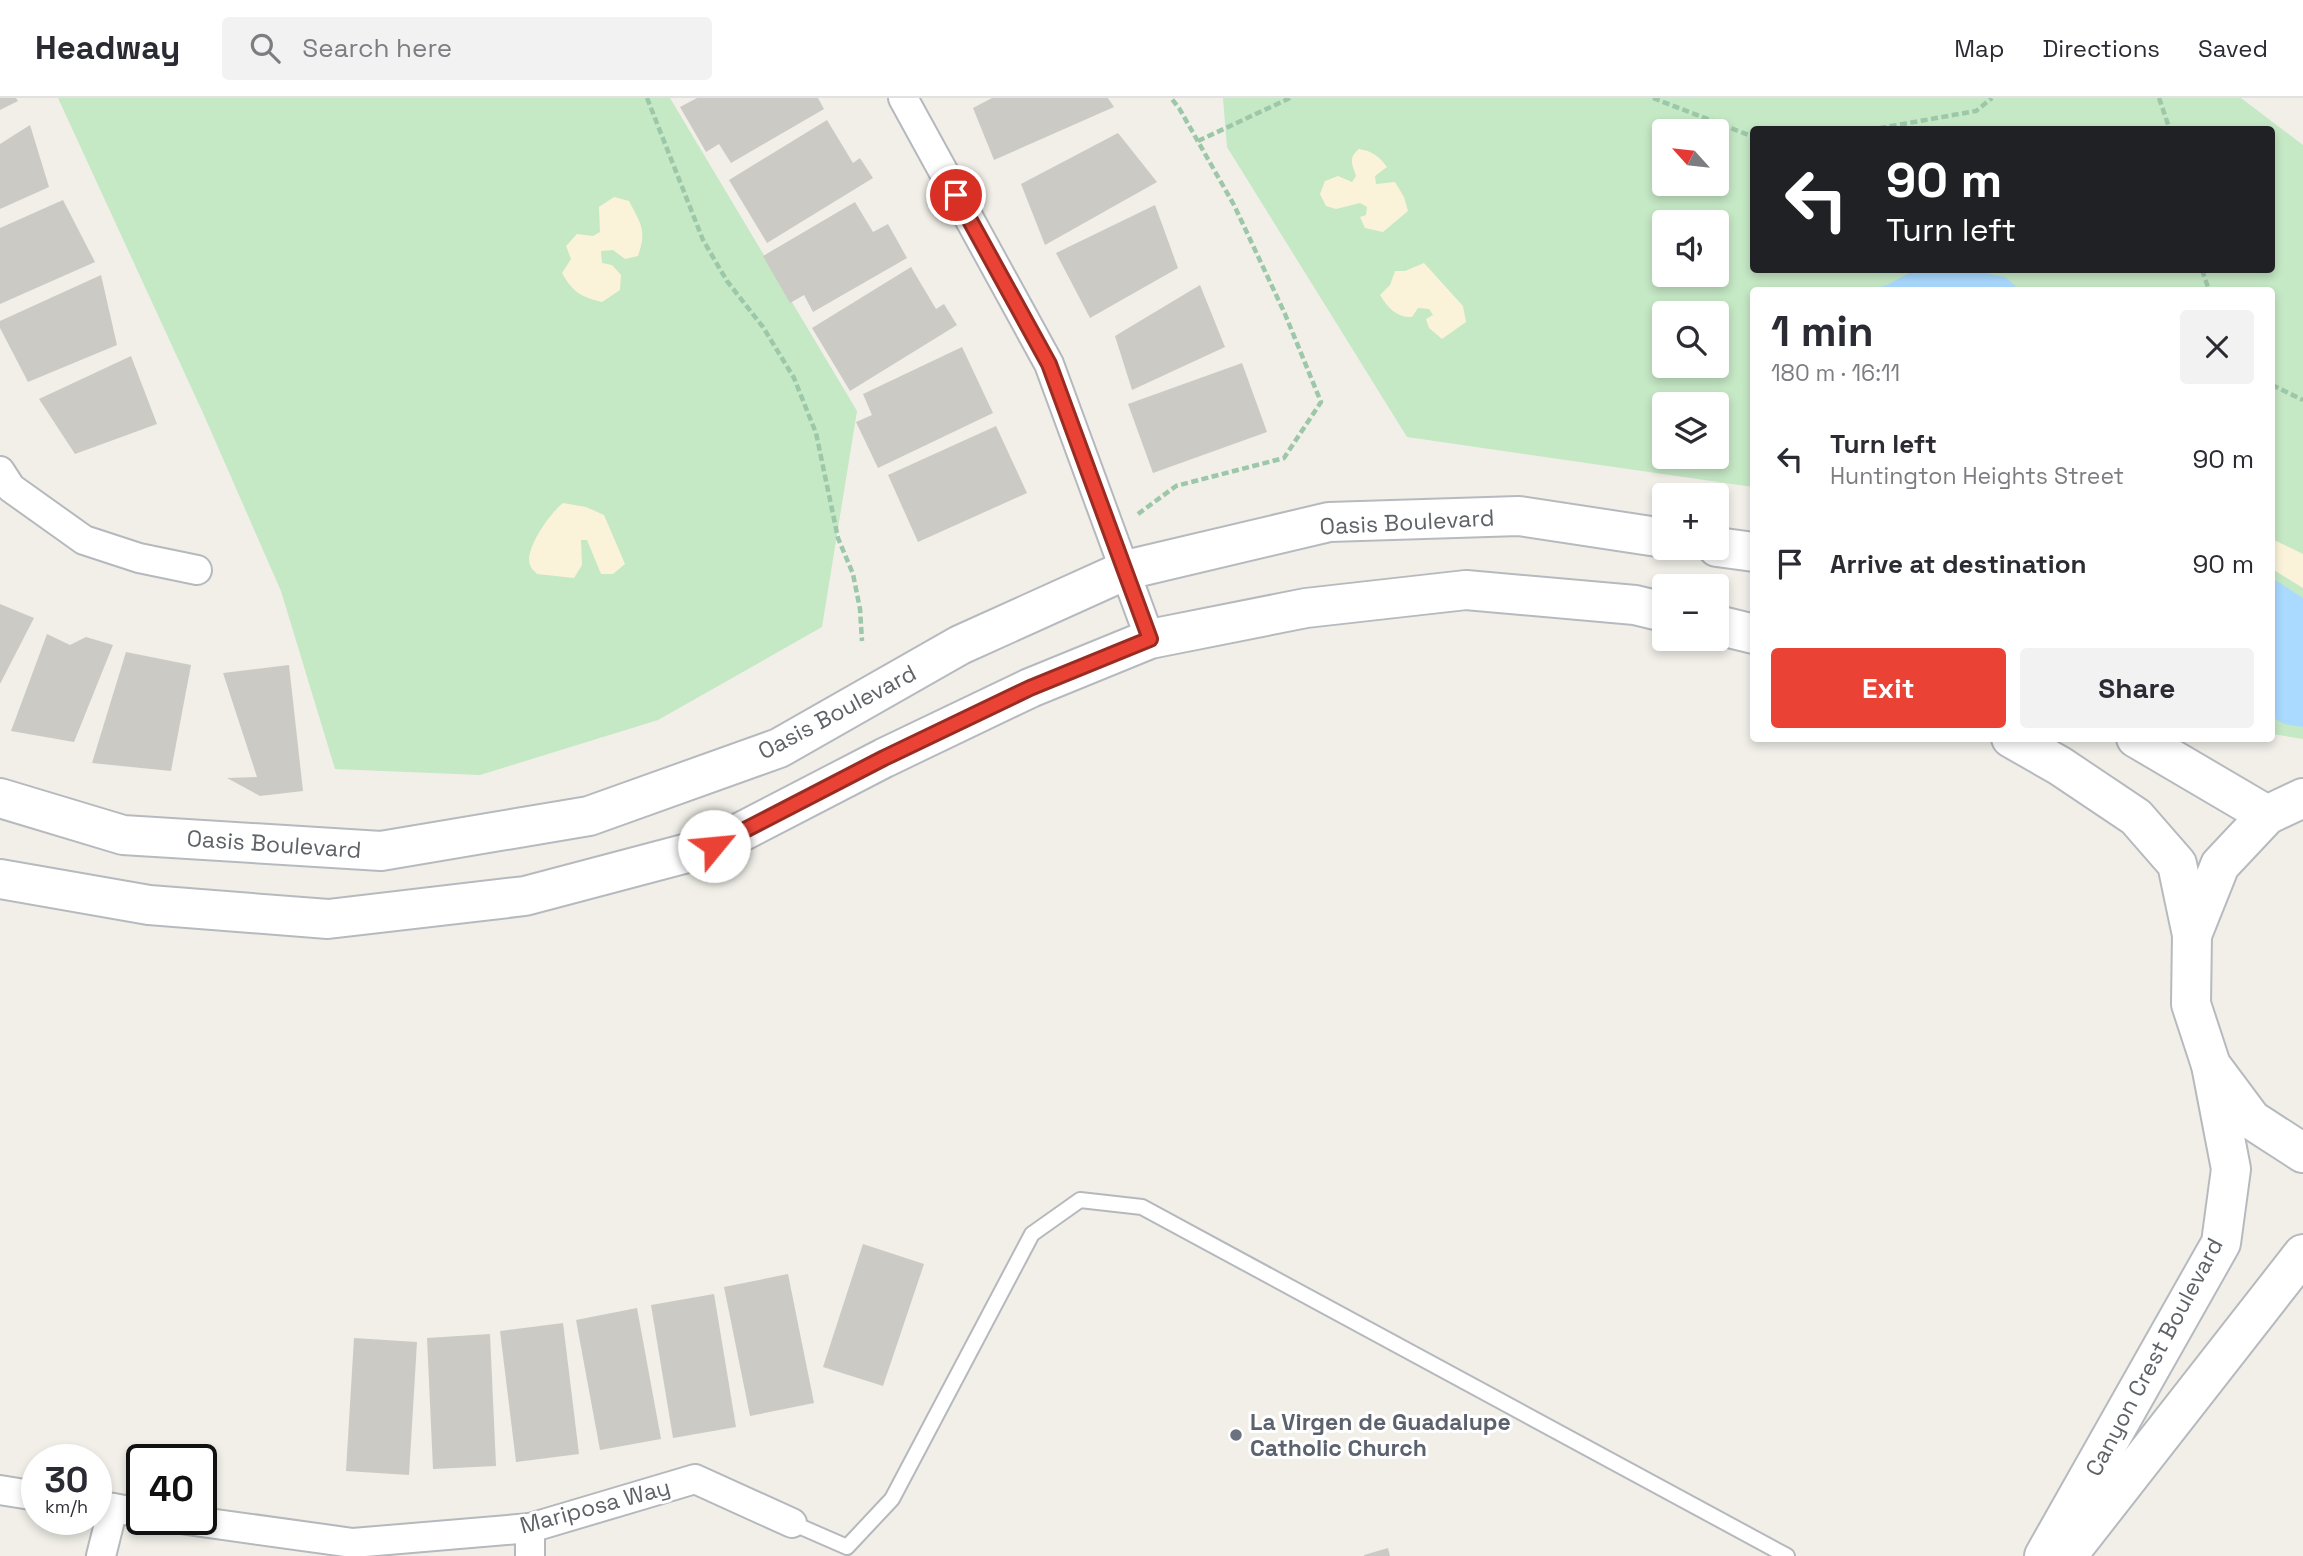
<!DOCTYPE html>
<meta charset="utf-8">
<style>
:root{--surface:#fff;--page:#f2f2f3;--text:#2b2b33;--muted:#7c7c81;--line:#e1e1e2;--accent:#ea4335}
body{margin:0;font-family:"Space Grotesk",sans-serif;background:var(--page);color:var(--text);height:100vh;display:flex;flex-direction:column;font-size:26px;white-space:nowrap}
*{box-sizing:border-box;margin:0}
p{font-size:23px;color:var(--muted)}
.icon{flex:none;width:38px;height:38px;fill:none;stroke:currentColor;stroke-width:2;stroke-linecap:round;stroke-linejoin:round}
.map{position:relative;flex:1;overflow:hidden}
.drawer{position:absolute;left:1750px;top:189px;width:525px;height:455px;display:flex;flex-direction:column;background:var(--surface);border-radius:7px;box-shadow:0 4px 10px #0003}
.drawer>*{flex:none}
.guide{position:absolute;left:1750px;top:28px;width:525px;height:147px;border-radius:7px;box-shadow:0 4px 10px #0003;background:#202124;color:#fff;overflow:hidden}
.needle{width:46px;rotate:297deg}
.fabs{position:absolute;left:1652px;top:21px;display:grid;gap:14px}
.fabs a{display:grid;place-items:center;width:77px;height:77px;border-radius:7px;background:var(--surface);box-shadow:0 4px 10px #0003;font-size:35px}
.speed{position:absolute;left:21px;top:1346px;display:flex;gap:14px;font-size:35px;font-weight:700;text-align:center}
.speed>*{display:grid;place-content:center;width:91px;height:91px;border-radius:50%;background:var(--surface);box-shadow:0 4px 10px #0003;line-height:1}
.speed small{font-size:18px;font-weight:400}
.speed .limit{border:4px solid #111;border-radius:10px;background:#fff;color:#111}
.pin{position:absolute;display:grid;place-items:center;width:60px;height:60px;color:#fff;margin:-30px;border:4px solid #fff;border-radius:50%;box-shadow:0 2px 7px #0007}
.me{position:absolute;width:77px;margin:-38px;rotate:62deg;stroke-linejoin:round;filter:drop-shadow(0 0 5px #0008)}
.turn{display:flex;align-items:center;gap:24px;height:147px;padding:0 21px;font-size:32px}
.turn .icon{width:91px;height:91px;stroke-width:2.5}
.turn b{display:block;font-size:49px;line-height:60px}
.round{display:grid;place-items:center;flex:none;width:74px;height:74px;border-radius:7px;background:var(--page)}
.headline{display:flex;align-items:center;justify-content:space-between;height:119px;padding:0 21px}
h1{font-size:42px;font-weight:700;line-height:52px}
.primary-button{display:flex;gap:14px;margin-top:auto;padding:14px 21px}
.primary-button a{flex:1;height:80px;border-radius:7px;background:var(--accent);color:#fff;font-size:28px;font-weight:700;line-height:80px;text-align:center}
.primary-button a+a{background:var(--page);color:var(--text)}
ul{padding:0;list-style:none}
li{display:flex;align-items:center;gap:21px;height:105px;padding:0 21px}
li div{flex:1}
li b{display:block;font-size:26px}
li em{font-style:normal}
header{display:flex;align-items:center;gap:42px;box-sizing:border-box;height:98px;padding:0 35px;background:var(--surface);border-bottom:2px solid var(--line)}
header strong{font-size:33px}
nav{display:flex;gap:38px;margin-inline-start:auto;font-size:24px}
.search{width:490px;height:63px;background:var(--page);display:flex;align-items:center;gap:18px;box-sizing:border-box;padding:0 24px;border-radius:7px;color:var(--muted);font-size:26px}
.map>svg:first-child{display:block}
</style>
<header>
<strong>Headway</strong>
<div class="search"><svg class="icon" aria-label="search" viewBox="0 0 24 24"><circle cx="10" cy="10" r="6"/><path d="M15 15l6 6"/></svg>Search here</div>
<nav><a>Map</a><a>Directions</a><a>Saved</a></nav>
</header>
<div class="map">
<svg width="2303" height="1458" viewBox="0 0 2303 1458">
<rect width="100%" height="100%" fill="#f1efe8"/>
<g fill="#c5e8c5" fill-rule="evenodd">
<polygon points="58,0 670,0 857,313 822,529 658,622 480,677 335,671 281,493 203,315"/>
<path d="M1223,0H2241L2303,47V641L2272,636V192H1754L1753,389L1407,339L1227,49ZM1754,32H2272V172H1754ZM1664,33H1717V86H1664ZM1664,124H1717V177H1664ZM1664,215H1717V268H1664ZM1664,306H1717V359H1664Z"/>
</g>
<g fill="#fbf3d9">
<path d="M1359,51C1372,53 1379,58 1387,69L1375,78L1376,86L1395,84L1404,99L1408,113L1383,134L1365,130L1360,119L1366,117L1367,109L1360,105L1336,111L1326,108L1320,96L1325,83L1338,78L1352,84L1356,78C1352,65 1348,60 1359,51Z"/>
<path d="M614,99L629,103C641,126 647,132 638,158L625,161L613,152L601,153L602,165L612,167L621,177L620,192L602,204C582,199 573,195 562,175L571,161L566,148L577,136L593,138L600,134L599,109Z"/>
<path d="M1424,165L1463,208L1466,224L1442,241L1429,230L1426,221L1433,217L1429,211L1418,210L1412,219C1397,220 1388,210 1380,197L1390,187L1395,173H1405Z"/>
<path d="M563,405L586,409L604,417L625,466L613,476H601L587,442H581L582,467L574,480L537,476C535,473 531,471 530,467C524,451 551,414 563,405Z"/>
<polygon points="2272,441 2303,456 2303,490 2272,471"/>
</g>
<g fill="#aadaff">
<polygon points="1935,172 1968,172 2005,179 2020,192 1870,192 1887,187 1913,173"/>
<polygon points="2272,480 2303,500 2303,629 2284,626 2272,619"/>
</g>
<g fill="#cccac5">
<polygon points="0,0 16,0 18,3 0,12"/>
<polygon points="697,0 818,0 824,11 731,65 719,46 706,54 680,9"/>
<polygon points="992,0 1108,0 1114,9 994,62 973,10"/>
<polygon points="827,22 853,65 860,60 873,80 767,145 729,82"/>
<polygon points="30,27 49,89 0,111 0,46"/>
<polygon points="1118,35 1157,84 1045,147 1021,86"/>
<polygon points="63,102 95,164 0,206 0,130"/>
<polygon points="855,104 873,134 888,126 907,160 813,214 804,197 790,205 763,158"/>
<polygon points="1155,107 1178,170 1090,220 1056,155"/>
<polygon points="911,169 936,211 944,206 957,227 850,293 812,230"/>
<polygon points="101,177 117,247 28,284 0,230 0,223"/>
<polygon points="1200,187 1225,249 1132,292 1115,238"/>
<polygon points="962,249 993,315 878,370 856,324 872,317 863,296"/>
<polygon points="131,258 157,326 75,356 39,301"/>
<polygon points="1242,265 1267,334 1153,375 1128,306"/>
<polygon points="996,328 1027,395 918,444 888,377"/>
<polygon points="0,506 34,520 0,586"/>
<polygon points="47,536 70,547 86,539 113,547 74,644 11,633"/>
<polygon points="126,554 191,567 171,673 92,665"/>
<polygon points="289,567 303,693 260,698 227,680 257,679 223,575"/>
<polygon points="863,1146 924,1166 883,1288 823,1269"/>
<polygon points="788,1176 814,1305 750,1318 724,1189"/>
<polygon points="714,1196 736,1329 673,1340 651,1207"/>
<polygon points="637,1210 661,1341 600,1352 576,1222"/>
<polygon points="563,1225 579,1356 516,1364 500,1233"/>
<polygon points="490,1236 496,1368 433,1371 427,1240"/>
<polygon points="354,1240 417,1244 409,1377 346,1373"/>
<polygon points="1388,1450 1390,1458 1364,1458 1364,1457"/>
</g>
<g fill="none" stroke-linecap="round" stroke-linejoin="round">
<defs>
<polyline id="lane" points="792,1425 847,1449 892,1401 1032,1136 1080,1102 1142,1109 1787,1458"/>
<g id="street">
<polyline points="903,0 1049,266 1150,541"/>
<polyline points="0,373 11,390 84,442 139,460 197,472"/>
<polyline points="0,1392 37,1398"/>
<polyline points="96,1407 142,1415"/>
<polyline points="180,1421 353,1445 530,1430 695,1381 792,1425"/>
<polyline points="101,1458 113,1410"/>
<polyline points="530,1458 530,1430"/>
</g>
<g id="secondary">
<polyline points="1717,449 1754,454"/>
<polyline points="1717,527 1754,536"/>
<polyline points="2011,640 2060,668 2136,719 2177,766 2192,837"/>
<polyline points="2136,640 2267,717"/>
<polyline points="0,700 123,737 381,753 589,718 779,650 960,547 1126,472 1329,424 1519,418 1664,440"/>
<polyline points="2303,700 2267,717 2220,767 2192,837 2191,906 2211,967 2252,1022 2303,1055"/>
<polyline points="0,781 149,807 328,821 525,798 714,748 884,660 1030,590 1150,541 1306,510 1466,492 1635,507 1664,514"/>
<polyline points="2044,1458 2221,1145 2231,1071 2211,967"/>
<polyline points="2067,1458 2303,1156"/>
</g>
</defs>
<use href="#lane" stroke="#b5b8bc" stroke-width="18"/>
<use href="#street" stroke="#b5b8bc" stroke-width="32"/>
<use href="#secondary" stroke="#b6babf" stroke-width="42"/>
<g stroke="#9cc7a9" stroke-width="4.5" stroke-dasharray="7 3.5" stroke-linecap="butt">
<polyline points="647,0 703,142 727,183 763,229 794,280 816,335 838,440 853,476 860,511 862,543"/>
<polyline points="1653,0 1754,39"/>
<polyline points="2159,0 2170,32"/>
<polyline points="1869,32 1976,13 1992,0"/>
<polyline points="1198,43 1290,0"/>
<polyline points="2202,172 2209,192"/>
<polyline points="2272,287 2303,302"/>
<polyline points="1138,416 1176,388 1284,360 1321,304 1285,216 1234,107 1179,10 1171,0"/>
</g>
<use href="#lane" stroke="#fff" stroke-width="14"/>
<use href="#street" stroke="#fff" stroke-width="28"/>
<use href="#secondary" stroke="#fff" stroke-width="38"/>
</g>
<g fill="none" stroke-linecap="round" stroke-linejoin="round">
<defs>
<polyline id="route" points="714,748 884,660 1030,590 1150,541 1049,266 956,97"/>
</defs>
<use href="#route" stroke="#982c22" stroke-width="18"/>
<use href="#route" stroke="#ea4335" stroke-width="12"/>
</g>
<circle fill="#6b7280" stroke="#fff" stroke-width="2.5" cx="1236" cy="1337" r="7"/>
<g text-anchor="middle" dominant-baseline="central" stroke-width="6" stroke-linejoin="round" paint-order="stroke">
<g font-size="23" fill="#5f6368" stroke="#fff">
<text transform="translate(1407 424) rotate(-3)">Oasis Boulevard</text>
<text transform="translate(837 614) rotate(-28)">Oasis Boulevard</text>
<text transform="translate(274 746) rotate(4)">Oasis Boulevard</text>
<text transform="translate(2154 1259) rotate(-62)">Canyon Crest Boulevard</text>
<text transform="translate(595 1408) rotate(-15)">Mariposa Way</text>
</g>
<g font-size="23" font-weight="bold" fill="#5b616d" stroke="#fff" text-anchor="start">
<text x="1250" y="1324">La Virgen de Guadalupe<tspan x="1250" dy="26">Catholic Church</tspan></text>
</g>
</g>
</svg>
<div class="fabs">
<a><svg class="needle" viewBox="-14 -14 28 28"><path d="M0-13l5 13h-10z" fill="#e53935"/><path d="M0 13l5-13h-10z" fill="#7c7c81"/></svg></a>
<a><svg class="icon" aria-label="sound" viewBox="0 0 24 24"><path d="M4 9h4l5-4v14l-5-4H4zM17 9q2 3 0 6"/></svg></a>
<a><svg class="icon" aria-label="search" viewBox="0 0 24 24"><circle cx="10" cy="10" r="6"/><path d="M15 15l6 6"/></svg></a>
<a><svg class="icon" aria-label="layers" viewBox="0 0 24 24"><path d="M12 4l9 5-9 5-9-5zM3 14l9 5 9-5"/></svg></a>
<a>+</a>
<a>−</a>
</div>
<div class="speed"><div>30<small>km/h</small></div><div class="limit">40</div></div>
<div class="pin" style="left:956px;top:97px;background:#d93025"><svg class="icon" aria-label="arrive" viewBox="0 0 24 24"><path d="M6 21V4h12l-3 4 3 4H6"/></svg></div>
<svg class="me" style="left:714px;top:748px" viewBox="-20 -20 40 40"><circle r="19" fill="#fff"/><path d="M0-13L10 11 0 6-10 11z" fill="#ea4335"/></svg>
<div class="guide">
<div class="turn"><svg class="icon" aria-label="left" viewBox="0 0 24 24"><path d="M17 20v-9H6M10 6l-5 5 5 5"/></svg><div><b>90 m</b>Turn left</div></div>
</div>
<section class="drawer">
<div class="headline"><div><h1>1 min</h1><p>180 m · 16:11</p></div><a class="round"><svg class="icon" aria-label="close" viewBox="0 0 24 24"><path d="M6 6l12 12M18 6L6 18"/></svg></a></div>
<ul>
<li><svg class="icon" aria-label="left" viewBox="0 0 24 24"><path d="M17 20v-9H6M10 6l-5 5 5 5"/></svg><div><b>Turn left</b><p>Huntington Heights Street</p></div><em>90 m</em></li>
<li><svg class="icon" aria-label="arrive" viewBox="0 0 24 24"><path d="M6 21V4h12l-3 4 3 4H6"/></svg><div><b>Arrive at destination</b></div><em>90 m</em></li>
</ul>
<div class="primary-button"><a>Exit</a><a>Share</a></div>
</section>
</div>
